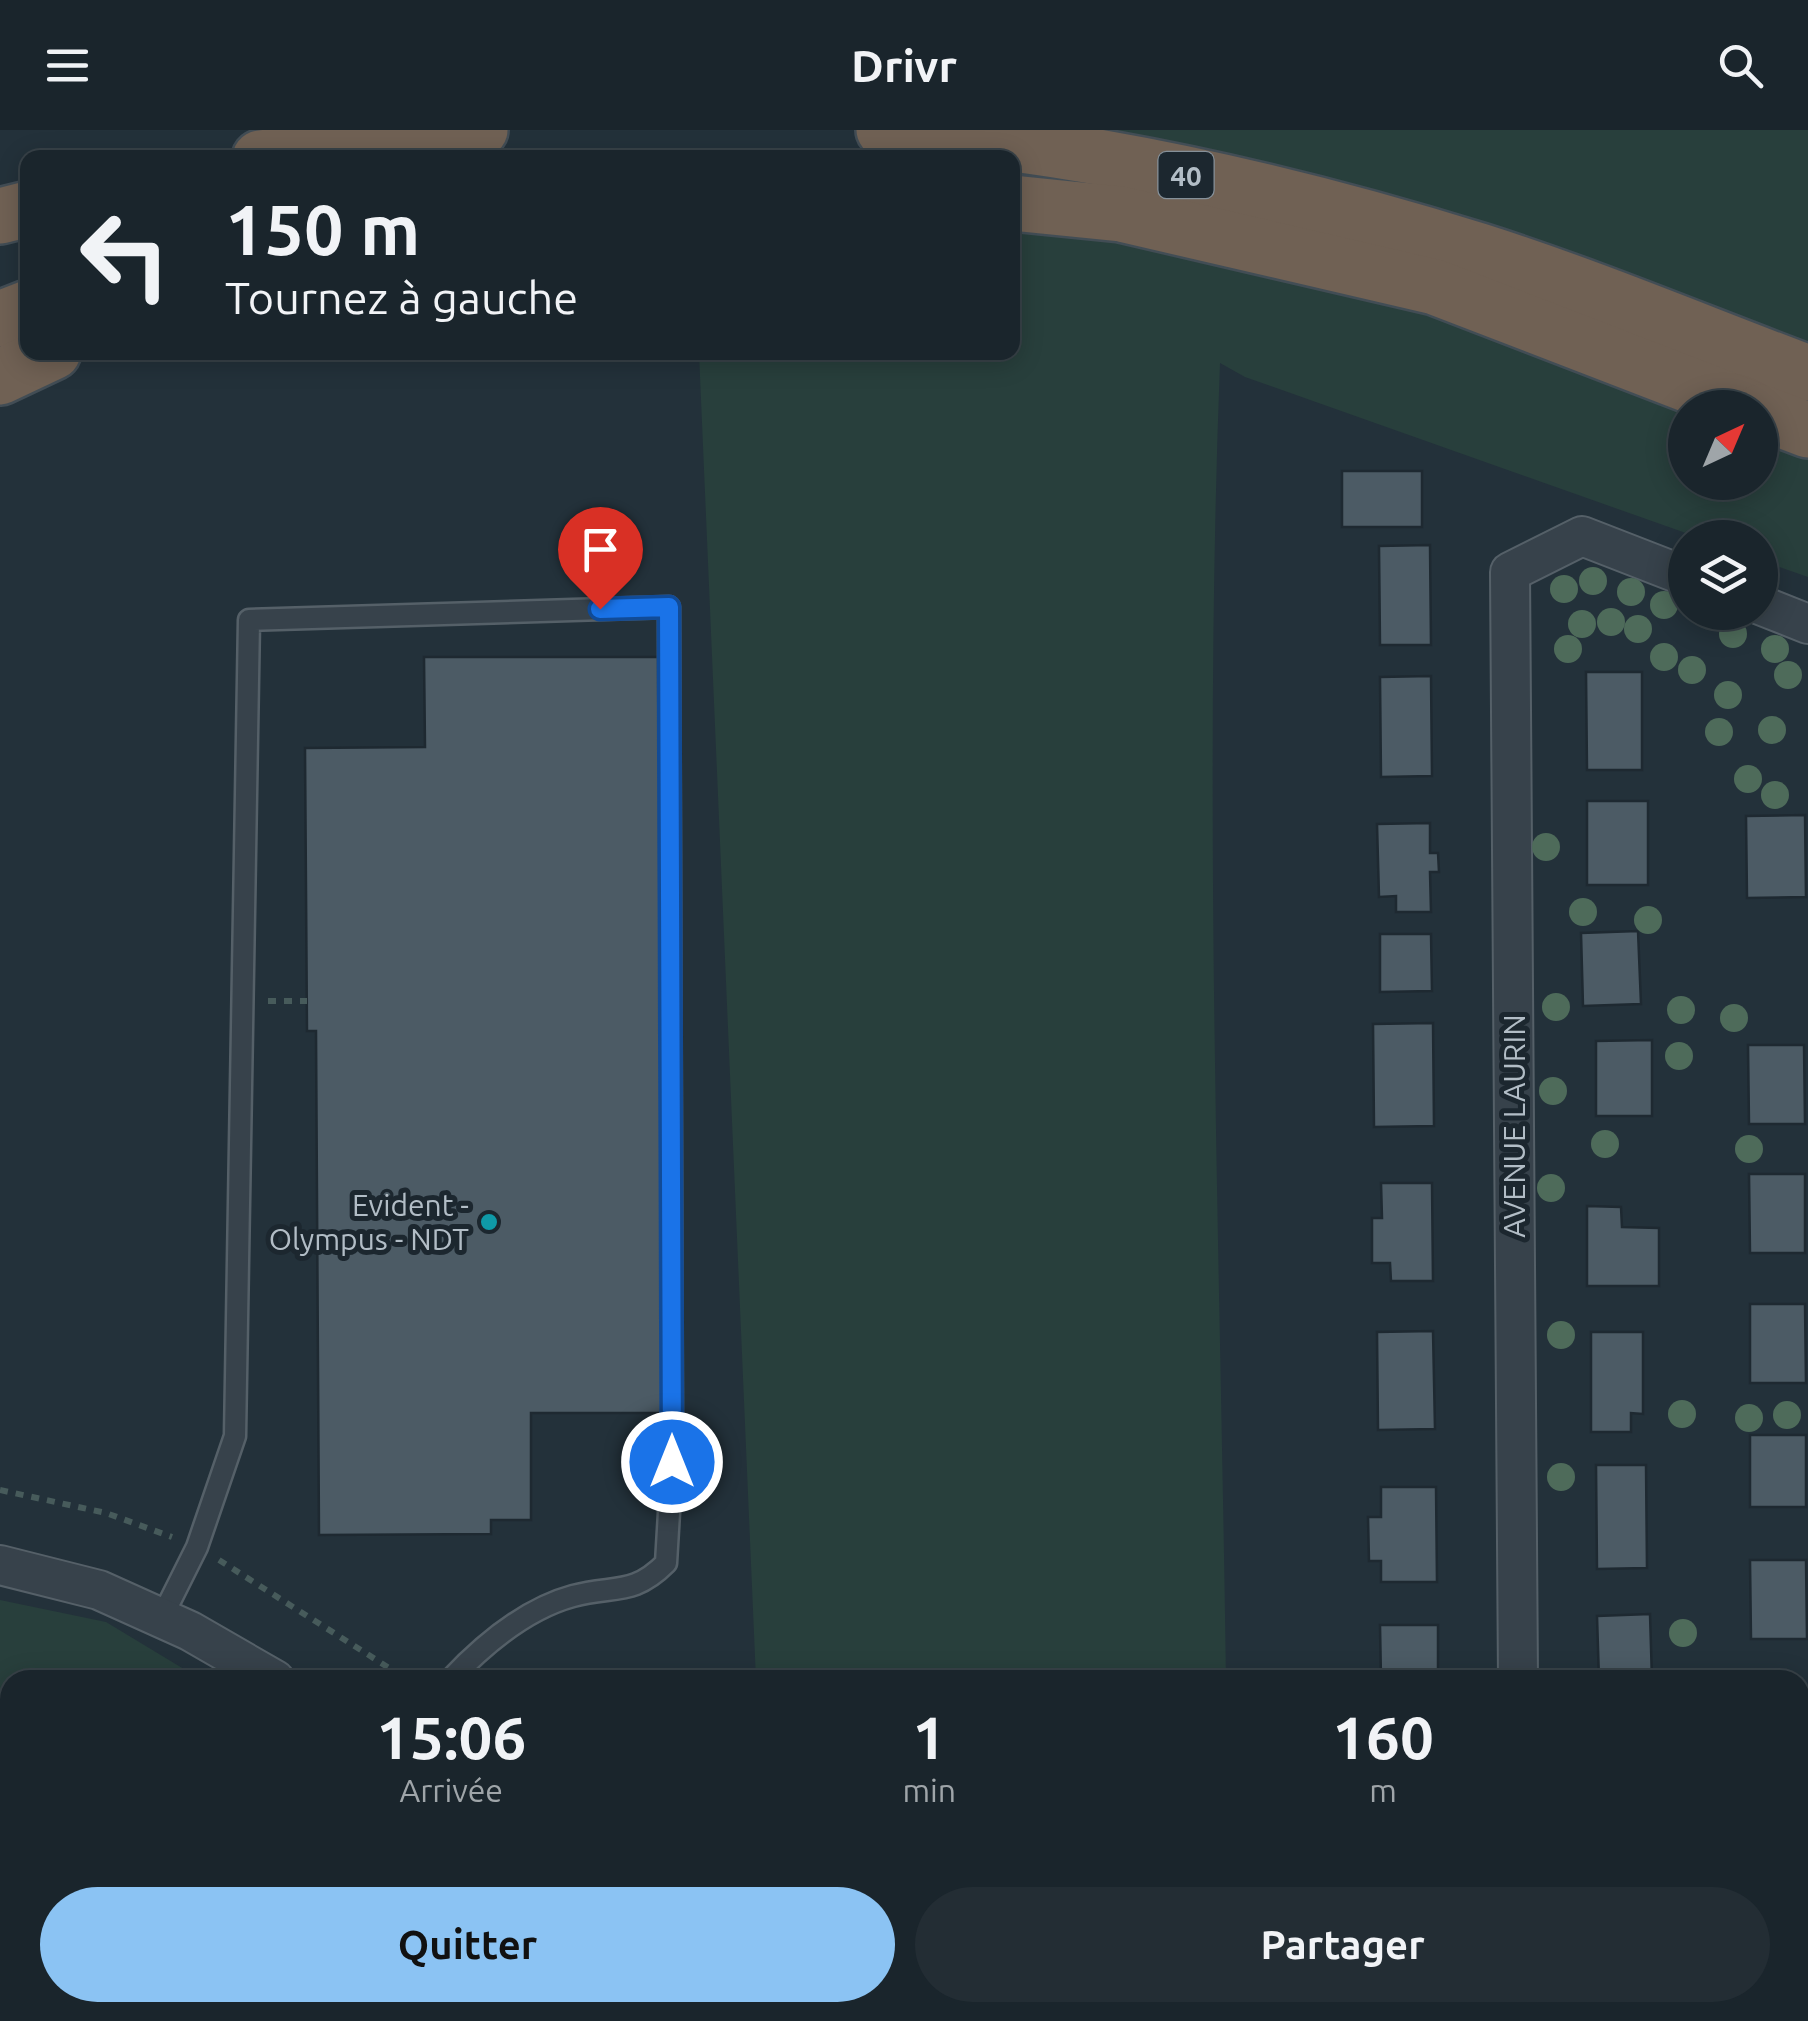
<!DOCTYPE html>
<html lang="fr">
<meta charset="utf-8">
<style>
:root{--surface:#1a252c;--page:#232d34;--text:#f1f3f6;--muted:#9fa5a9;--line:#384248;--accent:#8bc3f3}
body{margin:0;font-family:Ubuntu,sans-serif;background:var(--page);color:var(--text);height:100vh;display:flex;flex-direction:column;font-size:38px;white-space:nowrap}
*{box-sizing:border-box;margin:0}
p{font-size:32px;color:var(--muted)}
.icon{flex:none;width:55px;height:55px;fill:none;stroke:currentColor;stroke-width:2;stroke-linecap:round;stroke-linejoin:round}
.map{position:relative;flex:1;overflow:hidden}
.side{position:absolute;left:0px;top:1540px;width:1810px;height:352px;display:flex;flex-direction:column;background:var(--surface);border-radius:30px 30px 0 0;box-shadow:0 5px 25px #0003,0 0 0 2px var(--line)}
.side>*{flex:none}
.guide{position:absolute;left:20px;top:20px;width:1000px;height:210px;border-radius:20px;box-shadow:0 5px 25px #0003,0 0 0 2px var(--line);background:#1a252c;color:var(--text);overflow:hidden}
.needle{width:65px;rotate:44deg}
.tools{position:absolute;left:1668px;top:260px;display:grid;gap:20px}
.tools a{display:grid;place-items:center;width:110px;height:110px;border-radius:50%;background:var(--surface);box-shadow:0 5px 25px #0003,0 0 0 2px var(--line);font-size:50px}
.pin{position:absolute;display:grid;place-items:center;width:85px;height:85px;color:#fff;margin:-102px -42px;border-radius:50% 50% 50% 0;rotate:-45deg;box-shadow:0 0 10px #0007}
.pin .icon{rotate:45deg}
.me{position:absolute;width:110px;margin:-55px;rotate:0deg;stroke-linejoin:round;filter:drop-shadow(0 0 8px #0008)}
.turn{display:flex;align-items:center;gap:35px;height:210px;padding:0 40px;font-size:45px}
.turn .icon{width:130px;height:130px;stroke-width:2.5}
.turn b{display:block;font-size:70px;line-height:85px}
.eta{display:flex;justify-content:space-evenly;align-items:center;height:170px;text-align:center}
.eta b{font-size:60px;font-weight:700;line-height:70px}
.button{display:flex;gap:20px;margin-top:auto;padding:20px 40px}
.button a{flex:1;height:115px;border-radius:60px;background:var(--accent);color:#111;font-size:40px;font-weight:700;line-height:115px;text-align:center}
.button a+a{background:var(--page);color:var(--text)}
header{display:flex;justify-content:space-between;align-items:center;height:130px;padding:0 40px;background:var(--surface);font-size:45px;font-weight:700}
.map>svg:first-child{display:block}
</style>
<header><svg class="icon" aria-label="menu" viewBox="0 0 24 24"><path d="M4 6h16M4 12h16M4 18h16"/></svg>Drivr<svg class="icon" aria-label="search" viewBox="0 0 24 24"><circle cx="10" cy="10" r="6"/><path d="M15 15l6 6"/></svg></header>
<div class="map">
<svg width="1808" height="1891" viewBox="0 0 1808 1891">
<rect width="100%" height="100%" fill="#23313a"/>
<g fill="#283f3c" fill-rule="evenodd">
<path d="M928,0H1808V447L1760,430V408L1697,407L1245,247L1220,233C1203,672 1220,1112 1226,1550H756L699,223L1012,222V28ZM1685,278H1760V352H1685Z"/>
<polygon points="0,1470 106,1492 202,1550 10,1550 10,1742 0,1731"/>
<polygon points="500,1882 503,1891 70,1891 70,1883"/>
<polygon points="1231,1883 1231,1891 770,1891 770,1883"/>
</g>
<g fill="#4c5b65" stroke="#1e2931" stroke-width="2.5">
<rect x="1342" y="341" width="80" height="56"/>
<polygon points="1430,415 1431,515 1380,515 1379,416"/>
<polygon points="424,527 658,527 662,1283 531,1283 531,1390 491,1390 491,1404 319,1405 316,901 307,901 305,618 425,617"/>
<polygon points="1586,542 1642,542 1642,640 1587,640"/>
<polygon points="1431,546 1432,646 1381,647 1380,547"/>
<rect x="1587" y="671" width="61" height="84"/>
<polygon points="1805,685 1806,767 1747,768 1746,686"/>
<polygon points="1430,693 1430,723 1438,723 1439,742 1430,742 1431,782 1396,782 1396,766 1379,767 1377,694"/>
<polygon points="1638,801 1641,874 1583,876 1581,803"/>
<polygon points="1380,804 1431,804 1432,861 1380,862"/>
<polygon points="1433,893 1434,996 1374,997 1373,894"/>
<polygon points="1652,910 1652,986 1596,986 1596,911"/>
<polygon points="1748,915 1804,915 1805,994 1749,994"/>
<polygon points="1749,1044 1805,1044 1805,1123 1750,1123"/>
<polygon points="1381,1053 1432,1053 1433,1151 1391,1151 1390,1133 1372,1133 1372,1088 1382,1088"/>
<polygon points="1587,1076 1621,1077 1622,1097 1659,1098 1659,1156 1587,1156"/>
<polygon points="1750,1174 1805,1174 1806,1253 1750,1253"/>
<polygon points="1433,1201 1435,1299 1378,1300 1377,1202"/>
<polygon points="1591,1202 1643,1202 1643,1284 1631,1283 1631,1302 1591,1302"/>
<rect x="1750" y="1305" width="56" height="72"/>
<polygon points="1596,1335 1646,1335 1647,1438 1597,1439"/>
<polygon points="1381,1357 1436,1357 1437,1452 1381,1452 1381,1431 1369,1431 1368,1387 1381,1387"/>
<polygon points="1750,1430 1806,1430 1807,1509 1751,1509"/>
<polygon points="1650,1484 1652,1550 1599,1550 1597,1486"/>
<polygon points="1380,1495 1438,1495 1438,1550 1381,1550"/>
<rect x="1800" y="1559" width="8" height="79"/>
<polygon points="1807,1688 1807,1768 1800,1768 1800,1689"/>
<polygon points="1800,1802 1807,1802 1808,1847 1800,1847"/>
<polygon points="1808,1885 1808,1891 1748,1891 1748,1886"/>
</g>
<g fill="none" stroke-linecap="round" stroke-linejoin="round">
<defs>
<g id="service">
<path d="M162,1487L197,1417L235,1306L249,490L669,477L672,1332L666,1433C633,1466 615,1455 573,1466C525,1479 483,1515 450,1550"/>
<polyline points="0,1828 10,1837"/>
<polyline points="14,1891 14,1882"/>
</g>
<g id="minor">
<polyline points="1760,475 1808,494"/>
<polyline points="0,1435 99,1460 190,1501 275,1550"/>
<polyline points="1518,1550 1510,442 1582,406 1685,446"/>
<polyline points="541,1882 543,1891"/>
<polyline points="1518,1891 1518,1882"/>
</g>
<g id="motorway">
<path d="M884,0C1085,15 1287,61 1480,121C1590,156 1699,202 1808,243"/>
<polyline points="260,28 480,0"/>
<polyline points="1012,73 1121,84 1435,157 1749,278"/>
<polyline points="0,86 28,79"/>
<polyline points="0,189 28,178"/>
<polyline points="0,247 53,222"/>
<polyline points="1760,282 1808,300"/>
</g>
</defs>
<use href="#service" stroke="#556068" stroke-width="25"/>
<use href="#minor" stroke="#556068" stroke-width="42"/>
<use href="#motorway" stroke="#424d55" stroke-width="60"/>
<g stroke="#475b5b" stroke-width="6" stroke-dasharray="8 8" stroke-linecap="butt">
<polyline points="268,871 307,871"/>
<polyline points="0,1360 106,1383 172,1407"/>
<polyline points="219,1430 408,1550"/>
<polyline points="426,1882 437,1891"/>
<polyline points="614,1882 616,1891"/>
</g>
<use href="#service" stroke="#37424b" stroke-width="20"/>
<use href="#minor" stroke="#37424b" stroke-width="38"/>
<use href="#motorway" stroke="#706154" stroke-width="55"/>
</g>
<g fill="#4e6b5a">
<circle cx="1593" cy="451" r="14"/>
<circle cx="1564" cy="459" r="14"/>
<circle cx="1631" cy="462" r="14"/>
<circle cx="1664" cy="475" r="14"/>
<circle cx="1611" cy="492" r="14"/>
<circle cx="1582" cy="494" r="14"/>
<circle cx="1638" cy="499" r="14"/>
<circle cx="1733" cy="504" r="14"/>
<circle cx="1568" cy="519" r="14"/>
<circle cx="1775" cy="519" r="14"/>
<circle cx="1664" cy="527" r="14"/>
<circle cx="1692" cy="540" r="14"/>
<circle cx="1788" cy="545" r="14"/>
<circle cx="1728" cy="565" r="14"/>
<circle cx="1772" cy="600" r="14"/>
<circle cx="1719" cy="602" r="14"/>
<circle cx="1748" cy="649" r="14"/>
<circle cx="1775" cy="665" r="14"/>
<circle cx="1546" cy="717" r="14"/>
<circle cx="1583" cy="782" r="14"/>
<circle cx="1648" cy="790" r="14"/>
<circle cx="1556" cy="877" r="14"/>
<circle cx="1681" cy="880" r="14"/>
<circle cx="1734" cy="888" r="14"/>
<circle cx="1679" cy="926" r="14"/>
<circle cx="1553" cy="961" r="14"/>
<circle cx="1605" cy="1014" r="14"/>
<circle cx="1749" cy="1019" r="14"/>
<circle cx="1551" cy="1058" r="14"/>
<circle cx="1561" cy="1205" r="14"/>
<circle cx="1682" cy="1284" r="14"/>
<circle cx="1787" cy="1285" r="14"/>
<circle cx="1749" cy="1288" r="14"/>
<circle cx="1561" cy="1347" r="14"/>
<circle cx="1683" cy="1503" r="14"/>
</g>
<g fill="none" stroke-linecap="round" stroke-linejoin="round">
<defs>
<polyline id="route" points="600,479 669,477 672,1332"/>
</defs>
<use href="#route" stroke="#114b97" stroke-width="25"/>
<use href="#route" stroke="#1a73e8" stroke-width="18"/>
</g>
<circle fill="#0f9aa8" stroke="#1c272f" stroke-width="4" cx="489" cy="1092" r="10"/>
<g text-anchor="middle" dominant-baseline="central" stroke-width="10" stroke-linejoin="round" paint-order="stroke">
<rect fill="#1c272f" stroke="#859099" stroke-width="2.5" x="1158.5" y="22" width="55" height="46" rx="8"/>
<g font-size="28" font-weight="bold" fill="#b2bdc6">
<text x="1186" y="45">40</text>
</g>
<g font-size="30" fill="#b2bdc6" stroke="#1c272f">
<text transform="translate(1514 996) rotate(-90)">AVENUE LAURIN</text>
</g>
<g font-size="30" fill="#b2bdc6" stroke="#1c272f" text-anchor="end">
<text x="469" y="1075">Evident -<tspan x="469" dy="34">Olympus - NDT</tspan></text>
</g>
</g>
</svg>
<div class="tools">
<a><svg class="needle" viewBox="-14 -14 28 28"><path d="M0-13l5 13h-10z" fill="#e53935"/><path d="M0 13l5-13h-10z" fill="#9fa5a9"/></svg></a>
<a><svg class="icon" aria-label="layers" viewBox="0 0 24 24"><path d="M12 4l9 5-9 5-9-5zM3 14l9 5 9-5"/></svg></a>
</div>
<div class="pin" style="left:600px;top:479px;background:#d93025"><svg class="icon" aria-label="arrive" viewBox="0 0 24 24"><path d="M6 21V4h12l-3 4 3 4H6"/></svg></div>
<svg class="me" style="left:672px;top:1332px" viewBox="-20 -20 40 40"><circle r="17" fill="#1a73e8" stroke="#fff" stroke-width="3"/><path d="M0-11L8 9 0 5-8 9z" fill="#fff"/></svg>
<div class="guide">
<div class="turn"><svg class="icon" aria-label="left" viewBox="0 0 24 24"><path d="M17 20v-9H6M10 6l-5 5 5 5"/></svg><div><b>150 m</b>Tournez à gauche</div></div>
</div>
<section class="side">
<div class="eta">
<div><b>15:06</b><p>Arrivée</p></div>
<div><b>1</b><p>min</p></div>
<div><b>160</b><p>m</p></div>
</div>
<div class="button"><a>Quitter</a><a>Partager</a></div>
</section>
</div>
